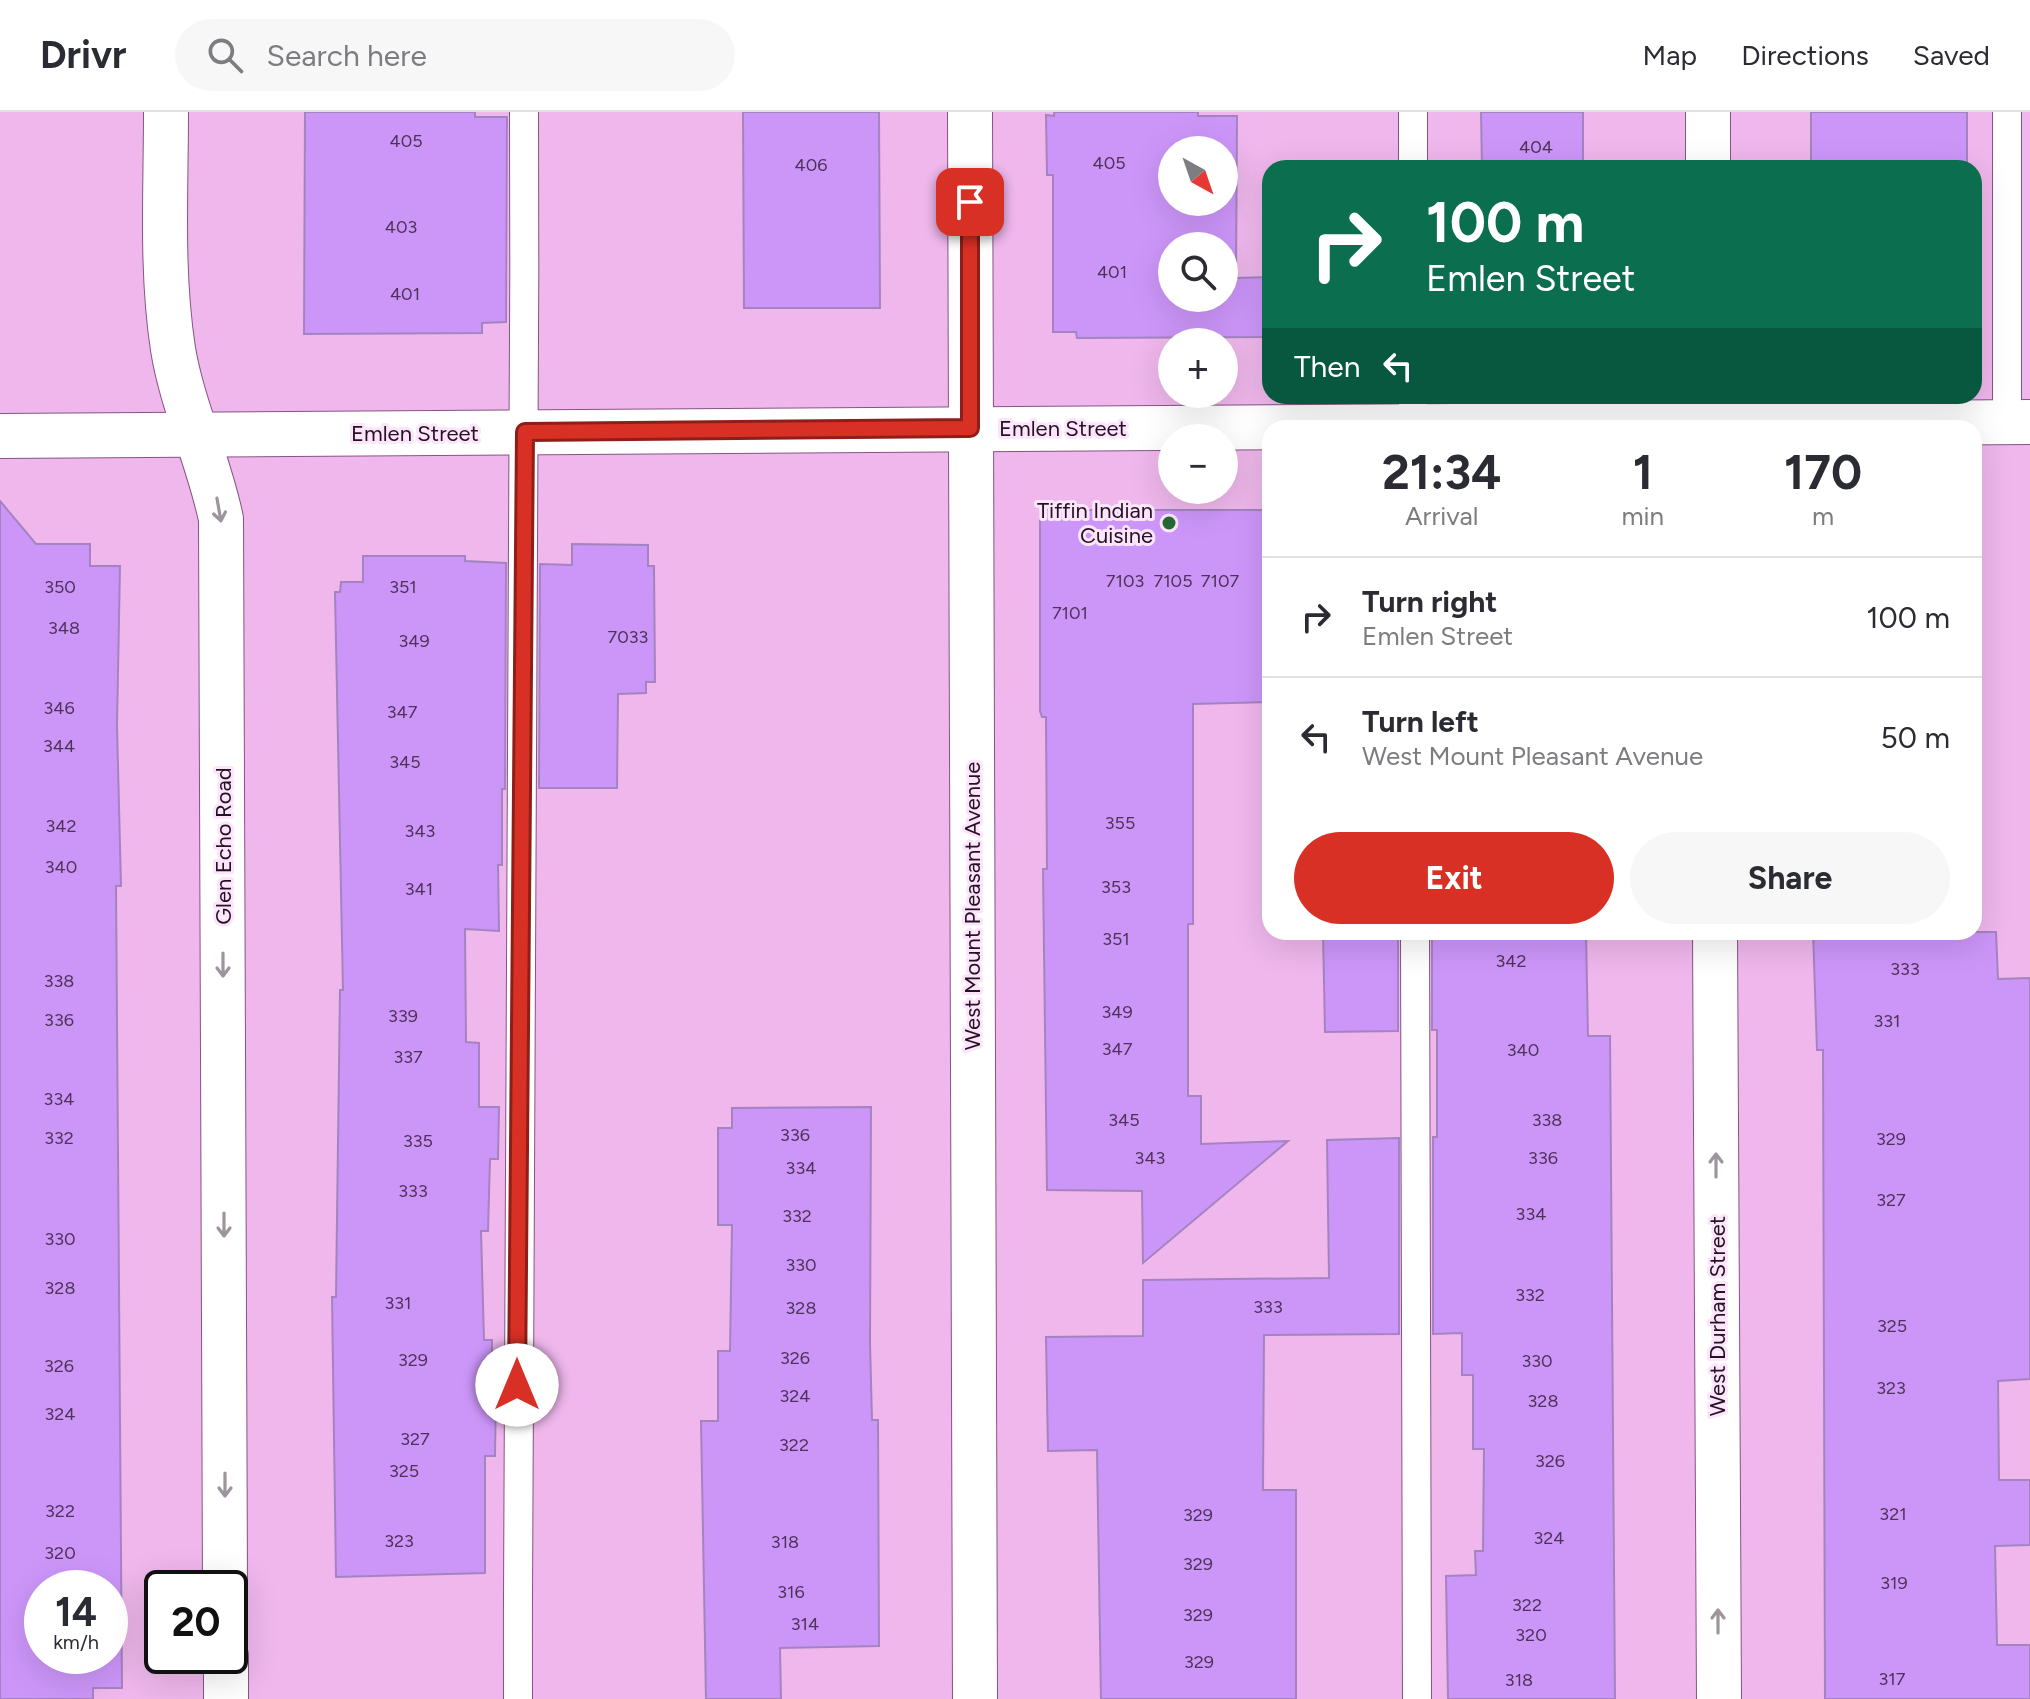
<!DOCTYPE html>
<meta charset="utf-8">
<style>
:root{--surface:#fff;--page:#f7f7f7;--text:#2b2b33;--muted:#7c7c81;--line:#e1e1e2;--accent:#d93025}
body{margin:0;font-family:Figtree,sans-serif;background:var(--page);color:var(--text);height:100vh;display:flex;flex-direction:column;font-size:30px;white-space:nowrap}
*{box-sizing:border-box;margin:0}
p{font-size:26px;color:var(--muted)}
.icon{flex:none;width:44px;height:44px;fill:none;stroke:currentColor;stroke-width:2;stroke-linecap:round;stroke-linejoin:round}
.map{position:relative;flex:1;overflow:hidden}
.drawer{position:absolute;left:1262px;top:308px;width:720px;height:520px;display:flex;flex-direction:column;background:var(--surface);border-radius:24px;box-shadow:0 8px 32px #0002}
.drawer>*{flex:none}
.guide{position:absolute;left:1262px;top:48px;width:720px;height:244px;border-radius:24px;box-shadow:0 8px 32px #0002;background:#0b6e4f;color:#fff;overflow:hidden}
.needle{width:52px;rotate:140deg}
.buttons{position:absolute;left:1158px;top:24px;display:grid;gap:16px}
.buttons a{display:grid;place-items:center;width:80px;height:80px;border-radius:50%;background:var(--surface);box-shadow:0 8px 32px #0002;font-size:40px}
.speed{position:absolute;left:24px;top:1458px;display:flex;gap:16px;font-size:40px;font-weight:700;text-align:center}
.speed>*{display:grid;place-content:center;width:104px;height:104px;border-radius:50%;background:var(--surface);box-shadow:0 8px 32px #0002;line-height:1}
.speed small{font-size:20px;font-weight:400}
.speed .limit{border:4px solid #111;border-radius:12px;background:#fff;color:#111}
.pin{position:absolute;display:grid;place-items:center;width:68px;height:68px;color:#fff;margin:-34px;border-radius:16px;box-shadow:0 4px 12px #0006}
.me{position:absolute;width:88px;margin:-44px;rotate:0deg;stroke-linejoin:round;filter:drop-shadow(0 0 6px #0008)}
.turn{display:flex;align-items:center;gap:28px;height:168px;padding:0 32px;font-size:36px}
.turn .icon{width:104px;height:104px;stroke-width:2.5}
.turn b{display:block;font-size:56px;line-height:68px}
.then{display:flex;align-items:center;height:76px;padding:0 32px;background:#0003;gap:16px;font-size:30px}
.eta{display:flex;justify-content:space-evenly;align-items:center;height:136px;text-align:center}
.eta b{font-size:48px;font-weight:700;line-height:56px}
.action{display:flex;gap:16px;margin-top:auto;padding:16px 32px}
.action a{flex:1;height:92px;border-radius:48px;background:var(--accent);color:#fff;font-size:32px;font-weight:700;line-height:92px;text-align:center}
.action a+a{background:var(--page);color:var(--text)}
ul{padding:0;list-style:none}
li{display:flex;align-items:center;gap:24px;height:120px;padding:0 32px;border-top:2px solid var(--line)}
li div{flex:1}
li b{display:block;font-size:30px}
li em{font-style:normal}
header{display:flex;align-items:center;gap:48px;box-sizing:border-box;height:112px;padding:0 40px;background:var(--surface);border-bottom:2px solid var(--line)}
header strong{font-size:38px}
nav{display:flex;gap:44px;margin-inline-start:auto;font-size:28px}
.search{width:560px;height:72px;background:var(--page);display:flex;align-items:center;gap:20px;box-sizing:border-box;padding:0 28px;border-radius:44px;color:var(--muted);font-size:30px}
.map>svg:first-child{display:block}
</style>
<header>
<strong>Drivr</strong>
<div class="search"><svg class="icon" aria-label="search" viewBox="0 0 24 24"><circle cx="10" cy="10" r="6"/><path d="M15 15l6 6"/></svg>Search here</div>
<nav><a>Map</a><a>Directions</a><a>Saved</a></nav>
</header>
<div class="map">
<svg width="2030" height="1587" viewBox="0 0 2030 1587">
<rect width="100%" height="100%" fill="#efb7ec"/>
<g fill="#cc96f9" stroke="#a484c0" stroke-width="2" fill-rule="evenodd">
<polygon points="305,0 475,0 475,5 507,5 506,210 482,211 482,221 304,222"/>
<polygon points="743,0 879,0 880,196 744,196"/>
<path d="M1054,0H1198V4H1237L1236,166L1270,165V225L1077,226L1076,220H1053V63H1047L1046,3L1054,4ZM1172,38H1224V90H1172ZM1172,134H1224V186H1172Z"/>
<polygon points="1481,0 1583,0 1583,56 1482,56"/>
<rect x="1811" y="0" width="156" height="56"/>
<path d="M0,389L36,432H90V454H120L117,614L121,774H116L122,1576H93V1587H0ZM42,1476H110V1544H42Z"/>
<polygon points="1040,398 1270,398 1270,590 1193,592 1193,812 1188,812 1188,984 1201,984 1201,1032 1288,1029 1143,1151 1142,1079 1047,1078 1043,757 1047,757 1046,605 1042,605 1040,599"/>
<polygon points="572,432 648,433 648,454 654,454 655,570 646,570 646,581 618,582 617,676 539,676 540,452 572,453"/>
<polygon points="363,444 465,444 465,449 506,451 505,677 502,677 502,753 498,753 499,819 465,817 466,930 479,931 479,995 499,995 498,1047 490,1047 488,1119 481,1119 484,1228 492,1228 492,1284 496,1284 495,1344 485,1344 485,1461 336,1465 332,1185 336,1185 340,878 343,878 335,480 340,480 341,470 363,470"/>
<polygon points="1323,820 1398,820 1398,919 1325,920"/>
<polygon points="1432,820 1586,820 1588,924 1610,924 1615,1587 1448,1587 1446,1464 1476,1463 1475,1439 1483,1439 1484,1337 1473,1337 1473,1263 1462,1263 1462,1221 1433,1222 1433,1025 1437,1025 1437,918 1432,918"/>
<polygon points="1813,820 1996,820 1998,867 2030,866 2030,1267 1998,1269 1999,1368 2030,1368 2030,1433 1995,1434 1997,1533 2030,1533 2030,1587 1825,1587 1823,938 1817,938"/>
<polygon points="871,995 870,1231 872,1308 878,1308 879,1534 780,1536 781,1587 706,1587 701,1309 718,1309 718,1239 730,1239 732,1113 718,1113 718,1016 732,1016 732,996"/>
<polygon points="1399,1026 1399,1222 1264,1223 1263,1378 1296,1378 1296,1587 1101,1587 1097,1338 1048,1339 1046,1225 1143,1224 1143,1168 1329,1166 1327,1028"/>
</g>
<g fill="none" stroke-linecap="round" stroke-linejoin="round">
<defs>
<g id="lane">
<polyline points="1413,0 1413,56"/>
<polyline points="2007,0 2007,311"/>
<polyline points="1413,316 1413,284"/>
<polyline points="1415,820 1417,1587"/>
<path d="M518,1587C517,1058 526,529 524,0"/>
</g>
<g id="street">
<path d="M166,0C166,79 161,159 173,237C182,293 209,349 221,407L225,1476"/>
<polyline points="970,0 975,1587"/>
<polyline points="1708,0 1708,56"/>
<polyline points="1710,284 1711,316"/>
<polyline points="1715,820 1719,1587"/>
<polyline points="226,1544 226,1587"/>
</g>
<polyline id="primary" points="0,324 2030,310"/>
</defs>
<use href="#lane" stroke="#865484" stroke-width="30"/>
<use href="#street" stroke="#865484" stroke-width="46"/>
<use href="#primary" stroke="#865484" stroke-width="46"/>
<use href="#lane" stroke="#fff" stroke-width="28"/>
<use href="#street" stroke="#fff" stroke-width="44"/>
<use href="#primary" stroke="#fff" stroke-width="44"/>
</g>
<defs><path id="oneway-shaft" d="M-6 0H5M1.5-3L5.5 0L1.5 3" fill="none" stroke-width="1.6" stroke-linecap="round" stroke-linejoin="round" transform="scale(2)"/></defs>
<g stroke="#9d949c">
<use href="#oneway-shaft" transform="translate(219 398) rotate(80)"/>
<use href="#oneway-shaft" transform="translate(223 853) rotate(90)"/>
<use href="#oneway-shaft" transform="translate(1716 1053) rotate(-90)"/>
<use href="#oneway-shaft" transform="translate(224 1113) rotate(90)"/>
<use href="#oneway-shaft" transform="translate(225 1373) rotate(90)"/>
<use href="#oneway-shaft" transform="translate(1718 1509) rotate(-90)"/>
</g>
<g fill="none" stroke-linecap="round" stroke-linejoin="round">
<defs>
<polyline id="route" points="517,1273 525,320 970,316 970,90"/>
</defs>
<use href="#route" stroke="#8d1f18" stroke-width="20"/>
<use href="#route" stroke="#d93025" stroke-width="14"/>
</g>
<circle fill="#256935" stroke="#fce5fa" stroke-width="3" cx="1169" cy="411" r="8"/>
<g text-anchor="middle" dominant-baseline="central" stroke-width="6" stroke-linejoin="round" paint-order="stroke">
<g font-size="18" fill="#4f3259">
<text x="406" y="29">405</text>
<text x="1536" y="35">404</text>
<text x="1109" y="51">405</text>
<text x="811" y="53">406</text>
<text x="401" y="115">403</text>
<text x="1112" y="160">401</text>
<text x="405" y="182">401</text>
<text x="1125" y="469">7103</text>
<text x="1173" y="469">7105</text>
<text x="1220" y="469">7107</text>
<text x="60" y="475">350</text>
<text x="403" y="475">351</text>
<text x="1070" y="501">7101</text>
<text x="64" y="516">348</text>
<text x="628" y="525">7033</text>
<text x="414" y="529">349</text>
<text x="59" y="596">346</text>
<text x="402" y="600">347</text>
<text x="59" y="634">344</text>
<text x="405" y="650">345</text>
<text x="1120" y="711">355</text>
<text x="61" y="714">342</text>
<text x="420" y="719">343</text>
<text x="61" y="755">340</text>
<text x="1116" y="775">353</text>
<text x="419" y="777">341</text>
<text x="1116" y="827">351</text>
<text x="1511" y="849">342</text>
<text x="1905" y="857">333</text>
<text x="59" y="869">338</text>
<text x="1117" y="900">349</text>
<text x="403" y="904">339</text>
<text x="59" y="908">336</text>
<text x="1887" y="909">331</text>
<text x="1117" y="937">347</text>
<text x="1523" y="938">340</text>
<text x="408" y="945">337</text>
<text x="59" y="987">334</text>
<text x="1124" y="1008">345</text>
<text x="1547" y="1008">338</text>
<text x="795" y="1023">336</text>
<text x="59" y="1026">332</text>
<text x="1891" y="1027">329</text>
<text x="418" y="1029">335</text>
<text x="1150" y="1046">343</text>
<text x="1543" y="1046">336</text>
<text x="801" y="1056">334</text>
<text x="413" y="1079">333</text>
<text x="1891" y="1088">327</text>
<text x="1531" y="1102">334</text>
<text x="797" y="1104">332</text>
<text x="60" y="1127">330</text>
<text x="801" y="1153">330</text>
<text x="60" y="1176">328</text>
<text x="1530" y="1183">332</text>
<text x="398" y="1191">331</text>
<text x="1268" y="1195">333</text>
<text x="801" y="1196">328</text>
<text x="1892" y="1214">325</text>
<text x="795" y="1246">326</text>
<text x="413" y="1248">329</text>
<text x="1537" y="1249">330</text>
<text x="59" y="1254">326</text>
<text x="1891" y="1276">323</text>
<text x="795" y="1284">324</text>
<text x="1543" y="1289">328</text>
<text x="60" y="1302">324</text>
<text x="415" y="1327">327</text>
<text x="794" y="1333">322</text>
<text x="1550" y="1349">326</text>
<text x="404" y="1359">325</text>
<text x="60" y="1399">322</text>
<text x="1893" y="1402">321</text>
<text x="1198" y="1403">329</text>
<text x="1549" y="1426">324</text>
<text x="399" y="1429">323</text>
<text x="785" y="1430">318</text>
<text x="60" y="1441">320</text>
<text x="1198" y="1452">329</text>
<text x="1894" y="1471">319</text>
<text x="791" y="1480">316</text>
<text x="1527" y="1493">322</text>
<text x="1198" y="1503">329</text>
<text x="805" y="1512">314</text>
<text x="1531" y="1523">320</text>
<text x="1199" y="1550">329</text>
<text x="1892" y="1567">317</text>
<text x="1519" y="1568">318</text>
</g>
<g font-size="22" fill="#251124" stroke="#fce5fa">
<text x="1063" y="316">Emlen Street</text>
<text x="415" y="321">Emlen Street</text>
<text transform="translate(223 734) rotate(-90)">Glen Echo Road</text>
<text transform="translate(972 794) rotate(-90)">West Mount Pleasant Avenue</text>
<text transform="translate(1717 1204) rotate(-90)">West Durham Street</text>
</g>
<g font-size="22" fill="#251124" stroke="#fce5fa" text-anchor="end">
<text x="1153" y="398">Tiffin Indian<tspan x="1153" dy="25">Cuisine</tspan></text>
</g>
</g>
</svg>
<div class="buttons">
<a><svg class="needle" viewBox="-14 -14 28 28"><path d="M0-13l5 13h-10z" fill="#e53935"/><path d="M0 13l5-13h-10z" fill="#7c7c81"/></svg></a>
<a><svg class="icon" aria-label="search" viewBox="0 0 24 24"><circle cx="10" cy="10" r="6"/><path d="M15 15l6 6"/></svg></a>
<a>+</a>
<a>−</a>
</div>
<div class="speed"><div>14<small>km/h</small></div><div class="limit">20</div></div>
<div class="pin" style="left:970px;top:90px;background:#d93025"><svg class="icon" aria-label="arrive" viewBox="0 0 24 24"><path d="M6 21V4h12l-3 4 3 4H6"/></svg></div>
<svg class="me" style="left:517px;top:1273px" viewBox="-20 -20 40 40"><circle r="19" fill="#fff"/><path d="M0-13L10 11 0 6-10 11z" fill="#d93025"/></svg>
<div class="guide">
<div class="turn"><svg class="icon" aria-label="right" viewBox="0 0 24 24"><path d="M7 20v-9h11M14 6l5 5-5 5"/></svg><div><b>100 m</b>Emlen Street</div></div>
<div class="then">Then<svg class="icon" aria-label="left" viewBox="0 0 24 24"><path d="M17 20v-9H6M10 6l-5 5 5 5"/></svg></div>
</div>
<section class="drawer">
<div class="eta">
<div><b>21:34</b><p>Arrival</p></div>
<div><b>1</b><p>min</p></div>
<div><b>170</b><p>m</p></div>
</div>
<ul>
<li><svg class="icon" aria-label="right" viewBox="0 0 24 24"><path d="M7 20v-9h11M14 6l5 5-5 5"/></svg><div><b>Turn right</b><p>Emlen Street</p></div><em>100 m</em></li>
<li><svg class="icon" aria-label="left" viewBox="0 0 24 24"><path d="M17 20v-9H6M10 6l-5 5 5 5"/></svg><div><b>Turn left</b><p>West Mount Pleasant Avenue</p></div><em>50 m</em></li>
</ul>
<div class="action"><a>Exit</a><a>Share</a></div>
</section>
</div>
